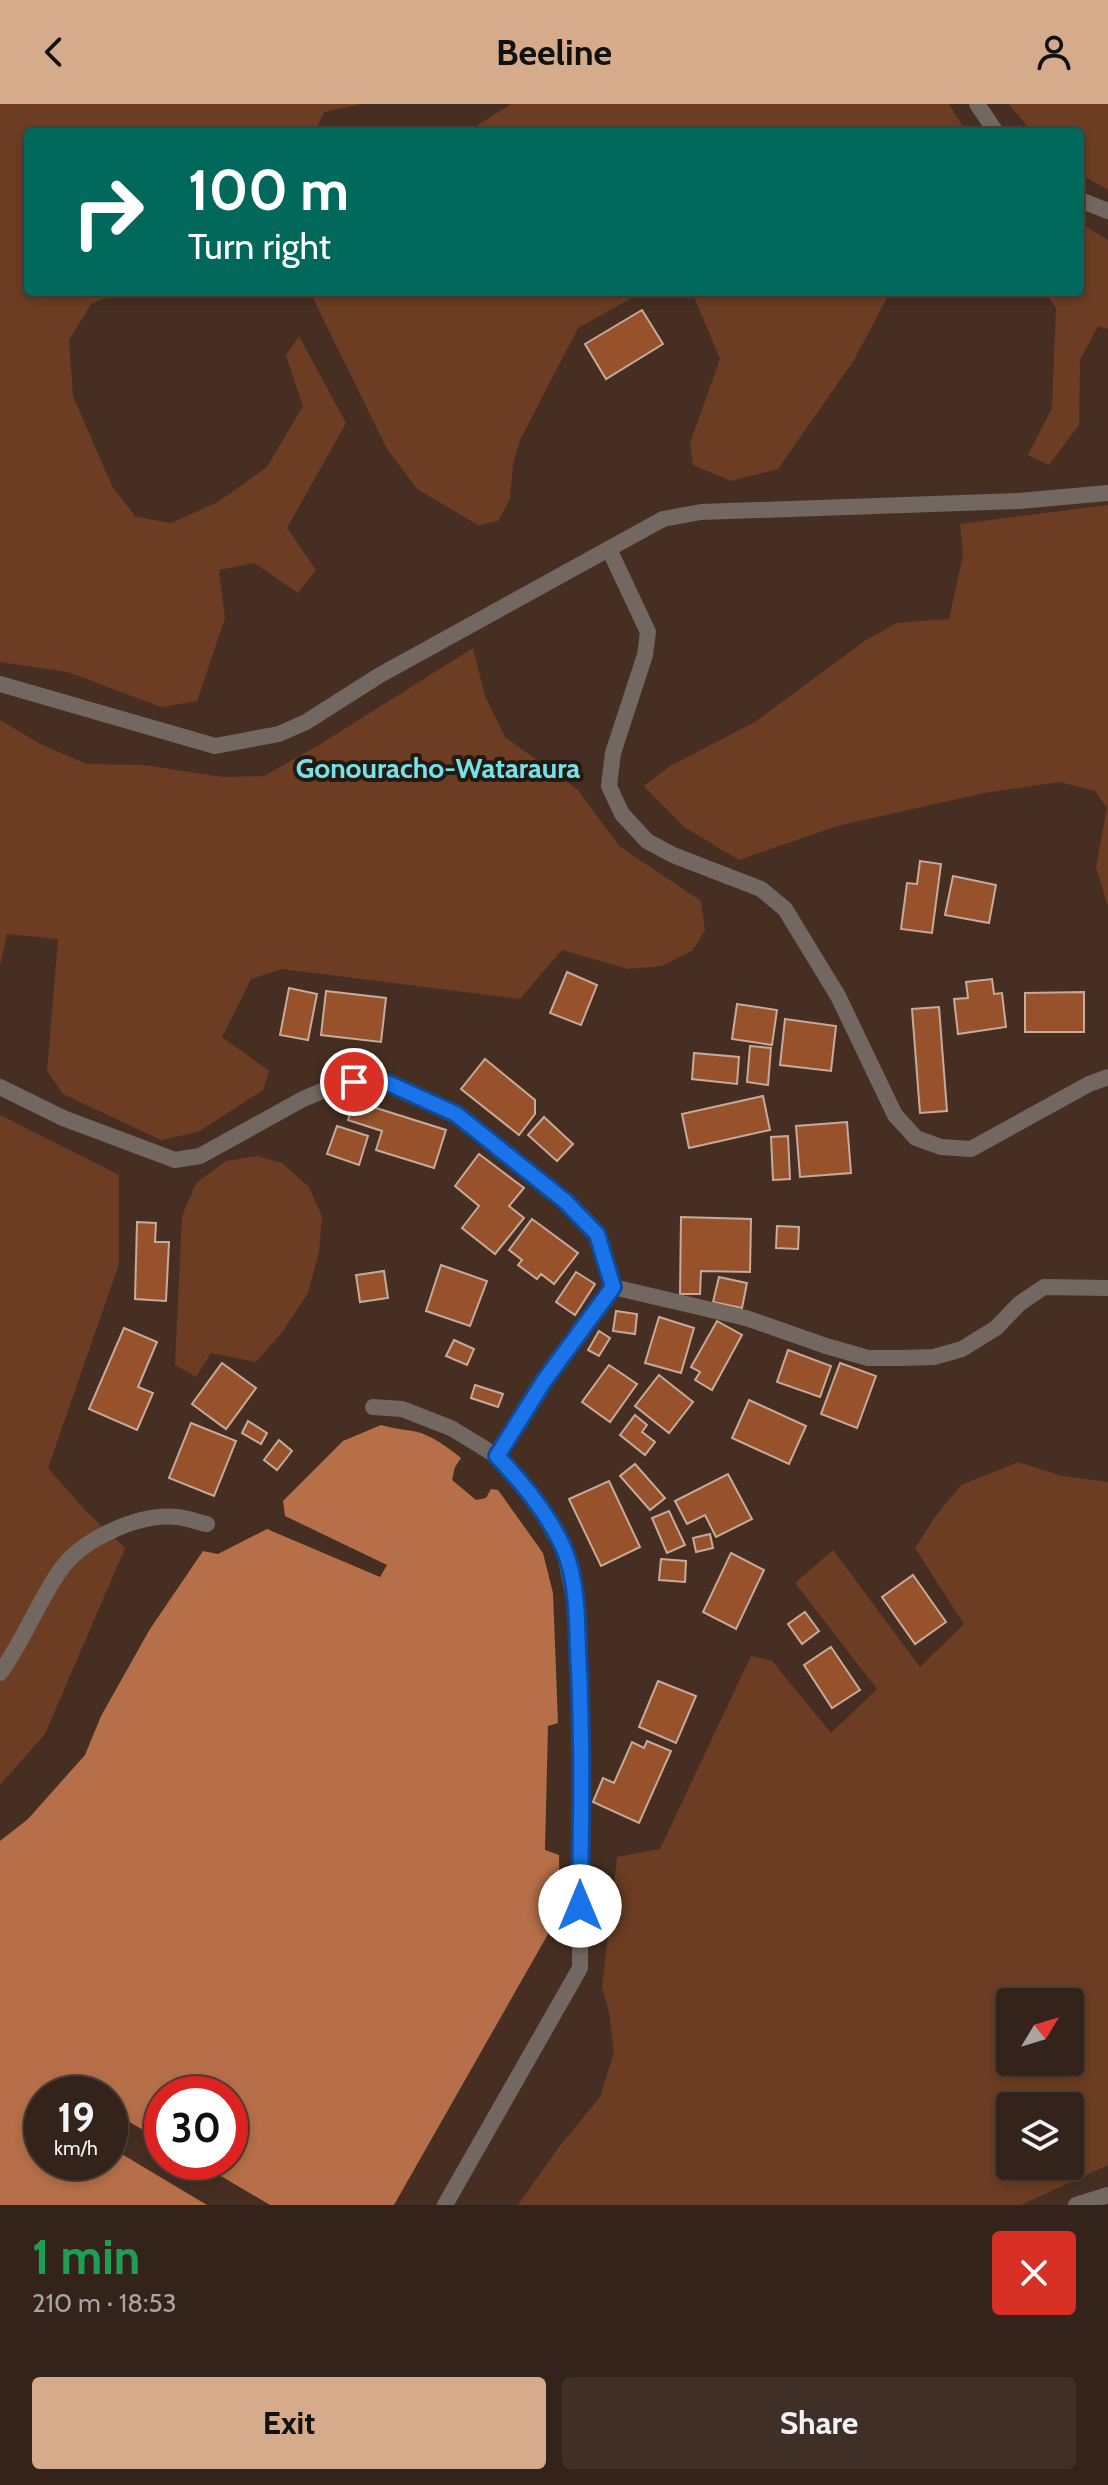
<!DOCTYPE html>
<meta charset="utf-8">
<style>
:root{--surface:#34231a;--page:#3f2f27;--text:#f1f3f6;--muted:#a9a4a2;--line:#4e4039;--accent:#d6ab8b}
body{margin:0;font-family:Cabin,sans-serif;background:var(--page);color:var(--text);height:100vh;display:flex;flex-direction:column;font-size:30px;white-space:nowrap}
*{box-sizing:border-box;margin:0}
p{font-size:26px;color:var(--muted)}
.icon{flex:none;width:44px;height:44px;fill:none;stroke:currentColor;stroke-width:2;stroke-linecap:round;stroke-linejoin:round}
.map{position:relative;height:2101px;overflow:hidden}
.sheet{display:flex;flex-direction:column;background:var(--surface);flex:1}
.sheet>*{flex:none}
.hud{position:absolute;left:24px;top:24px;width:1060px;height:168px;border-radius:8px;box-shadow:0 4px 12px #0003,0 0 0 2px var(--line);background:#00695c;color:#fff;overflow:hidden}
.needle{width:52px;rotate:52deg}
.controls{position:absolute;left:996px;top:1884px;display:grid;gap:16px}
.controls a{display:grid;place-items:center;width:88px;height:88px;border-radius:8px;background:var(--surface);box-shadow:0 4px 12px #0003,0 0 0 2px var(--line);font-size:40px}
.speed{position:absolute;left:24px;top:1972px;display:flex;gap:16px;font-size:40px;font-weight:700;text-align:center}
.speed>*{display:grid;place-content:center;width:104px;height:104px;border-radius:50%;background:var(--surface);box-shadow:0 4px 12px #0003,0 0 0 2px var(--line);line-height:1}
.speed small{font-size:20px;font-weight:400}
.speed .limit{border:12px solid #d22;background:#fff;color:#111}
.pin{position:absolute;display:grid;place-items:center;width:68px;height:68px;color:#fff;margin:-34px;border:4px solid #fff;border-radius:50%;box-shadow:0 2px 8px #0007}
.me{position:absolute;width:88px;margin:-44px;rotate:0deg;stroke-linejoin:round;filter:drop-shadow(0 0 6px #0008)}
.turn{display:flex;align-items:center;gap:28px;height:168px;padding:0 32px;font-size:36px}
.turn .icon{width:104px;height:104px;stroke-width:2.5}
.turn b{display:block;font-size:56px;line-height:68px}
.round{display:grid;place-items:center;flex:none;width:84px;height:84px;border-radius:8px;background:var(--page)}
.headline{display:flex;align-items:center;justify-content:space-between;height:136px;padding:0 32px}
h1{font-size:48px;font-weight:700;line-height:60px;color:#1e9e55}
.action{display:flex;gap:16px;margin-top:auto;padding:16px 32px}
.action a{flex:1;height:92px;border-radius:8px;background:var(--accent);color:#111;font-size:32px;font-weight:700;line-height:92px;text-align:center}
.action a+a{background:var(--page);color:var(--text)}
header{display:flex;justify-content:space-between;align-items:center;height:104px;padding:0 32px;background:var(--accent);color:#111;font-size:36px;font-weight:700}
.map>svg:first-child{display:block}
</style>
<header><svg class="icon" aria-label="back" viewBox="0 0 24 24"><path d="M15 5l-7 7 7 7"/></svg>Beeline<svg class="icon" aria-label="person" viewBox="0 0 24 24"><circle cx="12" cy="8" r="4"/><path d="M4 21q1-7 8-7t8 7"/></svg></header>
<div class="map">
<svg width="1108" height="2101" viewBox="0 0 1108 2101">
<rect width="100%" height="100%" fill="#462f22"/>
<g fill="#6c3d22" fill-rule="evenodd">
<polygon points="0,0 361,0 324,8 315,28 28,28 28,188 122,188 91,200 69,236 73,292 112,382 136,413 171,419 218,398 267,363 303,302 286,251 299,232 346,319 287,424 316,466 298,489 254,459 219,466 225,514 197,597 161,603 68,568 0,558"/>
<polygon points="511,0 949,0 966,28 467,28"/>
<polygon points="1009,0 1108,0 1108,86 1080,70 1080,28 1032,28"/>
<polygon points="1080,119 1108,136 1108,225 1098,222 1080,256 1079,321 1049,361 1028,351 1052,304 1056,204 1045,188 1080,188"/>
<polygon points="310,188 643,188 578,224 520,336 513,360 510,395 498,417 478,421 417,385 387,345"/>
<polygon points="692,188 890,188 854,256 778,365 731,377 693,361 690,339 720,255"/>
<polygon points="1108,401 1108,803 1096,763 1107,704 1095,687 1060,678 984,689 837,722 739,756 684,723 644,682 670,662 755,618 866,536 897,519 949,515 963,451 960,420"/>
<polygon points="473,544 485,592 505,633 578,686 619,742 701,797 705,826 693,846 662,862 628,865 562,846 520,895 282,865 251,875 222,933 269,967 263,986 198,1028 161,1036 63,990 47,967 58,835 7,830 0,862 0,616 40,640 87,660 143,661 223,673 264,672 319,641"/>
<polygon points="0,1011 119,1071 119,1160 48,1364 85,1406 125,1444 45,1630 0,1681"/>
<polygon points="257,1052 282,1059 309,1083 322,1112 319,1148 308,1189 283,1227 256,1258 211,1249 196,1273 175,1261 182,1112 196,1079 226,1057"/>
<path d="M1018,1358L1062,1372L1108,1378V2061L1021,2101H518L559,2043L600,1993L614,1948L609,1908L602,1883L617,1753L660,1745L751,1552L772,1557L831,1629L877,1585L795,1479L833,1446L920,1563L964,1520L915,1444L935,1413L961,1381ZM1010,1898H1070V1958H1010ZM1010,2002H1070V2062H1010Z"/>
</g>
<path fill="#b66f48" d="M381,1321C393,1325 412,1326 421,1329C435,1334 450,1345 461,1354L455,1363L452,1376L476,1396L486,1394L491,1385L498,1386L543,1449L553,1489L558,1619L548,1622L545,1746L559,1751L560,1809L394,2101H270L197,2058H230V1990H162V2037L121,2013L110,2036V1990H42V2058H110V2043L207,2101H0V1737L28,1715L85,1651L101,1612L150,1525L203,1447L218,1450L267,1425L380,1473L387,1461L285,1412L283,1397L343,1337Z"/>
<g fill="#97522b" stroke="#c6aa9b" stroke-width="2">
<polygon points="642,206 663,240 606,275 585,240"/>
<polygon points="920,757 941,760 932,829 901,825 907,779 917,780"/>
<polygon points="953,772 996,781 989,819 945,811"/>
<polygon points="567,868 597,881 581,921 550,909"/>
<polygon points="992,875 994,890 1002,889 1006,923 958,930 954,895 968,894 966,878"/>
<polygon points="289,884 317,890 308,936 280,931"/>
<polygon points="326,887 386,894 381,938 321,931"/>
<polygon points="1084,888 1084,928 1025,928 1025,889"/>
<polygon points="737,900 777,906 772,941 732,935"/>
<polygon points="939,903 947,1007 920,1009 912,905"/>
<polygon points="785,915 836,922 831,967 780,961"/>
<polygon points="750,942 771,944 768,981 747,978"/>
<polygon points="694,949 739,953 737,980 692,975"/>
<polygon points="485,955 535,996 535,1010 519,1031 461,985"/>
<polygon points="763,992 770,1026 689,1044 682,1010"/>
<polygon points="354,997 446,1026 434,1064 376,1046 382,1027 348,1016"/>
<polygon points="544,1013 573,1040 557,1057 528,1031"/>
<polygon points="847,1018 851,1069 800,1073 796,1022"/>
<polygon points="337,1022 368,1032 359,1061 327,1050"/>
<polygon points="788,1032 790,1075 773,1076 771,1033"/>
<polygon points="479,1050 524,1084 509,1102 524,1114 495,1150 462,1124 479,1102 455,1082"/>
<polygon points="681,1113 751,1115 750,1168 701,1167 700,1190 680,1190"/>
<polygon points="532,1115 578,1149 554,1180 541,1170 537,1175 518,1161 522,1156 509,1146"/>
<polygon points="137,1118 156,1119 155,1138 169,1138 166,1197 135,1195"/>
<polygon points="777,1122 799,1123 798,1145 776,1144"/>
<polygon points="441,1161 487,1177 470,1222 426,1207"/>
<polygon points="384,1167 388,1194 360,1198 356,1171"/>
<polygon points="576,1168 595,1180 575,1211 556,1198"/>
<polygon points="719,1173 747,1179 742,1204 713,1198"/>
<polygon points="616,1207 637,1210 635,1230 613,1227"/>
<polygon points="659,1213 694,1224 681,1269 645,1259"/>
<polygon points="717,1217 742,1231 712,1286 695,1276 700,1268 691,1263"/>
<polygon points="124,1224 157,1238 138,1283 153,1289 137,1326 89,1305"/>
<polygon points="599,1227 610,1234 599,1252 588,1246"/>
<polygon points="454,1236 474,1245 467,1261 446,1252"/>
<polygon points="788,1246 831,1262 820,1293 777,1278"/>
<polygon points="222,1259 256,1284 226,1325 192,1300"/>
<polygon points="840,1259 876,1272 857,1324 821,1310"/>
<polygon points="609,1261 637,1280 610,1318 582,1298"/>
<polygon points="659,1271 693,1298 669,1329 635,1302"/>
<polygon points="475,1281 503,1290 498,1303 471,1294"/>
<polygon points="749,1296 806,1322 789,1360 732,1334"/>
<polygon points="635,1311 647,1321 642,1328 655,1338 645,1351 620,1331"/>
<polygon points="248,1317 267,1329 261,1340 242,1329"/>
<polygon points="191,1319 236,1337 214,1392 169,1374"/>
<polygon points="279,1336 292,1347 277,1366 264,1356"/>
<polygon points="635,1360 665,1394 650,1406 620,1372"/>
<polygon points="728,1370 752,1415 716,1433 705,1411 687,1420 675,1397"/>
<polygon points="609,1377 640,1443 601,1462 569,1395"/>
<polygon points="669,1407 685,1441 667,1449 652,1414"/>
<polygon points="710,1430 713,1444 696,1448 693,1434"/>
<polygon points="731,1449 764,1466 736,1525 703,1508"/>
<polygon points="661,1455 686,1457 685,1478 659,1476"/>
<polygon points="913,1471 946,1518 915,1540 882,1493"/>
<polygon points="805,1508 819,1527 802,1540 788,1520"/>
<polygon points="831,1543 860,1586 832,1604 804,1561"/>
<polygon points="658,1577 696,1592 676,1639 639,1623"/>
<polygon points="647,1637 671,1647 639,1719 593,1698 603,1674 614,1679 632,1638 644,1644"/>
</g>
<g fill="none" stroke-linecap="round" stroke-linejoin="round">
<g stroke="#736761" stroke-width="16">
<polyline points="977,0 996,28"/>
<polyline points="1080,96 1108,107"/>
<polyline points="609,445 648,528 645,551 613,649 609,682 622,710 647,737 673,751 761,785 785,805 838,892 895,1011 916,1034 941,1043 971,1045 1089,980 1108,973"/>
<polyline points="0,580 215,642 279,630 306,618 380,571 663,415 701,408 1019,397 1108,389"/>
<polyline points="0,983 63,1014 175,1056 200,1052 303,995 334,982 354,978 390,980 456,1010 565,1097 597,1130 613,1183 746,1214 826,1242 868,1254 901,1254 934,1253 962,1245 996,1224 1019,1200 1044,1183 1108,1184"/>
<polyline points="373,1303 402,1305 451,1324 497,1352 527,1384 564,1446 576,1503 581,1589 580,1864 445,2101"/>
<polyline points="497,1352 544,1277 613,1183"/>
<path d="M0,1569C23,1538 37,1500 59,1468C80,1436 138,1409 177,1413C187,1414 197,1418 207,1420"/>
<polyline points="1076,2101 1108,2091"/>
</g>
</g>
<g fill="none" stroke-linecap="round" stroke-linejoin="round">
<defs>
<path id="route" d="M354,978L390,980L456,1010L565,1097L597,1130L613,1183L544,1277L497,1352C523,1380 548,1409 564,1445C577,1476 577,1514 578,1547C583,1632 581,1717 580,1802"/>
</defs>
<use href="#route" stroke="#114b97" stroke-width="20"/>
<use href="#route" stroke="#1a73e8" stroke-width="14"/>
</g>
<g text-anchor="middle" dominant-baseline="central" stroke-width="8" stroke-linejoin="round" paint-order="stroke">
<g font-size="28" font-weight="bold" fill="#76e2e6" stroke="#241a14">
<text x="438" y="664">Gonouracho-Wataraura</text>
</g>
</g>
</svg>
<div class="controls">
<a><svg class="needle" viewBox="-14 -14 28 28"><path d="M0-13l5 13h-10z" fill="#e53935"/><path d="M0 13l5-13h-10z" fill="#a9a4a2"/></svg></a>
<a><svg class="icon" aria-label="layers" viewBox="0 0 24 24"><path d="M12 4l9 5-9 5-9-5zM3 14l9 5 9-5"/></svg></a>
</div>
<div class="speed"><div>19<small>km/h</small></div><div class="limit">30</div></div>
<div class="pin" style="left:354px;top:978px;background:#d93025"><svg class="icon" aria-label="arrive" viewBox="0 0 24 24"><path d="M6 21V4h12l-3 4 3 4H6"/></svg></div>
<svg class="me" style="left:580px;top:1802px" viewBox="-20 -20 40 40"><circle r="19" fill="#fff"/><path d="M0-13L10 11 0 6-10 11z" fill="#1a73e8"/></svg>
<div class="hud">
<div class="turn"><svg class="icon" aria-label="right" viewBox="0 0 24 24"><path d="M7 20v-9h11M14 6l5 5-5 5"/></svg><div><b>100 m</b>Turn right</div></div>
</div>
</div>
<section class="sheet">
<div class="headline"><div><h1>1 min</h1><p>210 m · 18:53</p></div><a class="round" style="background:#d93025;color:#fff"><svg class="icon" aria-label="close" viewBox="0 0 24 24"><path d="M6 6l12 12M18 6L6 18"/></svg></a></div>
<div class="action"><a>Exit</a><a>Share</a></div>
</section>
